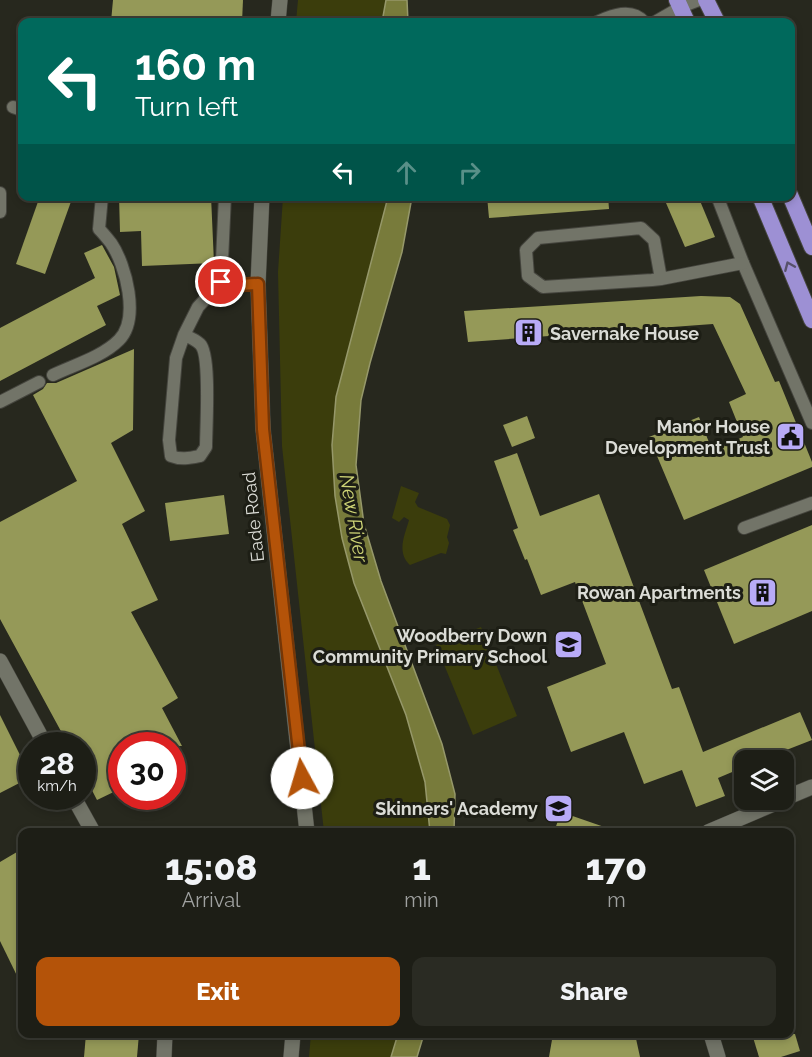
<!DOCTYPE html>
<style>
:root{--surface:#1d1e16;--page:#2a2b23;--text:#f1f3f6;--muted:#a0a2a1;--line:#3b3c35;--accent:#b45309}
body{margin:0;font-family:Raleway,sans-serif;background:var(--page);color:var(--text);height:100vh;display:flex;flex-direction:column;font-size:22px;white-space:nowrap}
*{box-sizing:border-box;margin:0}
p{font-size:20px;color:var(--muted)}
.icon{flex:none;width:33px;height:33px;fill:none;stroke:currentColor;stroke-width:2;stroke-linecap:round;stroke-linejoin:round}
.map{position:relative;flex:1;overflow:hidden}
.drawer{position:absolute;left:18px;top:828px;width:776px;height:210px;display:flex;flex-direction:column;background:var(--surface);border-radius:12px;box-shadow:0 3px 9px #0003,0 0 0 2px var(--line)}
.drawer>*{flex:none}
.hud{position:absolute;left:18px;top:18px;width:777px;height:183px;border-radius:12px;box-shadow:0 3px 9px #0003,0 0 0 2px var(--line);background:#00695c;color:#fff;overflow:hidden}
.tools{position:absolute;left:734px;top:750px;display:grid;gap:12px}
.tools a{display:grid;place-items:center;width:60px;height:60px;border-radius:12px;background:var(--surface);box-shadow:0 3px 9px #0003,0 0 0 2px var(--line);font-size:30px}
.speed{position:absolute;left:18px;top:732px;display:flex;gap:12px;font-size:30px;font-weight:700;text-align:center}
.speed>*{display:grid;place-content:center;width:78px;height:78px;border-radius:50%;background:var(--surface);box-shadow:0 3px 9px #0003,0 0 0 2px var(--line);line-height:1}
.speed small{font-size:15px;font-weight:400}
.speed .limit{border:9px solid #d22;background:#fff;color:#111}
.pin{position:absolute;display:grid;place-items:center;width:51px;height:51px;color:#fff;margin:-26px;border:3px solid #fff;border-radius:50%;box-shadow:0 2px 6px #0007}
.me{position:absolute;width:66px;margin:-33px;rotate:354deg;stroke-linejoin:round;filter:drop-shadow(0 0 4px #0008)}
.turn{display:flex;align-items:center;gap:21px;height:126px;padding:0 18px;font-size:27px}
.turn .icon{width:78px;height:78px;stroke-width:2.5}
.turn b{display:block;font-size:42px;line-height:51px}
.lanes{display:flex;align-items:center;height:57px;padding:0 18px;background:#0003;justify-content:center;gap:30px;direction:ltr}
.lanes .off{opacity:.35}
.eta{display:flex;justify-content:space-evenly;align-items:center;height:102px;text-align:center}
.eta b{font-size:36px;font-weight:800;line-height:42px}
.cta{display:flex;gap:12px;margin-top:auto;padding:12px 18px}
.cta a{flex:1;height:69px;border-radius:12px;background:var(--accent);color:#fff;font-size:24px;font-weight:800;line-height:69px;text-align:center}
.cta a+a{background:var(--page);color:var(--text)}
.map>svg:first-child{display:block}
</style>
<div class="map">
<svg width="812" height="1057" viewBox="0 0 812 1057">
<rect width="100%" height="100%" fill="#27281e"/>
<g fill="#3b3d0c">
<polygon points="298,0 386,0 382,22 296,22"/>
<polygon points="283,197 388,197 336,397 332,445 335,496 342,538 370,625 406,715 425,782 430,832 324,832 282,446 278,272"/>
<path d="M401,486L419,493L415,502L418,507L447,519L450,525L447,537L449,543L446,554L441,553L410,565C396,552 405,535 409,520L404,517L399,522L392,518Z"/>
<polygon points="481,627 517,716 473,735 436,645"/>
<polygon points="311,1034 398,1034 391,1057 309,1057"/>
</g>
<g fill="#787b3b" stroke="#96986a" stroke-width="1.5">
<polygon points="386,0 407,0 408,22 382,22"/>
<polygon points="388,197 412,197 402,252 370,363 361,400 356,465 364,524 381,581 442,744 455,794 454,832 430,832 425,782 406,715 354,583 342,538 335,496 332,445 336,397"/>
<polygon points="398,1034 424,1034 417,1057 391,1057"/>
</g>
<g fill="#959958">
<polygon points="113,0 243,0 242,22 111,22"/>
<polygon points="40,196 73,196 45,274 16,264"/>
<polygon points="119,196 211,196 214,263 142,266 141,231 120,232"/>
<polygon points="487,196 608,196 609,209 489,218"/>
<polygon points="663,196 698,196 715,237 685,247"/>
<polygon points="102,245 114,267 120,295 97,306 106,325 0,381 0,328 95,278 84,253"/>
<polygon points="701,296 730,297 740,304 775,382 779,381 812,462 812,467 684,520 649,437 699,417 712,450 743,437 729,402 746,394 713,324 468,342 464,311"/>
<polygon points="134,349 133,430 111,443 145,511 122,524 158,600 131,612 178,698 162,708 182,746 122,746 122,788 97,800 82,771 82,746 69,746 0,619 0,522 77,481 33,395 43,389 47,383 56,383"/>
<polygon points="527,416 535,438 512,447 503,425"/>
<polygon points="517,453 540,516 599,494 672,689 679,687 703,752 800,712 812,740 761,760 744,760 744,767 718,778 725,796 696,807 682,770 644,784 624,732 571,752 547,687 606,664 575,582 541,595 527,559 525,560 513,530 518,528 494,461"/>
<polygon points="224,495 229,534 170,541 165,503"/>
<polygon points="812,525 812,611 734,644 704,570"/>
<polygon points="0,715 31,777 0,793"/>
<polygon points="561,812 613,830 612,832 554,832"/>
<polygon points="22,849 22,986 0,941 0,862"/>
<polygon points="86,1034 139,1034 137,1057 84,1057"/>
<polygon points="553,1034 635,1034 640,1057 549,1057"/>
<polygon points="752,1034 795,1034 800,1051 781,1057 759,1057"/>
</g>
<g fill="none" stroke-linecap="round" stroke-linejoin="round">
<defs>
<g id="service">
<path d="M597,22C611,16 631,7 644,22"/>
<polyline points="655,22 681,7 699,0"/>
<polyline points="13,107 22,110"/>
<polyline points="0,193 0,212"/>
<polyline points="717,196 743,263 812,423"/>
<polyline points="661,279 654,240 641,228 538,238 526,250 528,276 543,287 652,280 661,279 743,263"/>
<polyline points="221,282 237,285 258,284"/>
<path d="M184,335C189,337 196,340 200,344C211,354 206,429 206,447L200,456C190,458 181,460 171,456L169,440L176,358L184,335L198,307L221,282L225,196"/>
<path d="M53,375C74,365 102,357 119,340C140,319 126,265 111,243C107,238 103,233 99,229L102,196"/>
<polyline points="0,402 39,382"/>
<polyline points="744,528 812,503"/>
</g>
<g id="minor">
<polyline points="278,22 280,0"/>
<polyline points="262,196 258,284 263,429 307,832"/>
<polyline points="0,661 46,746"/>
<polyline points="73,796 93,832"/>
<polyline points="783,799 812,787"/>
<polyline points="708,832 783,800"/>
<polyline points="711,1034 718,1057"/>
<polyline points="164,1057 165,1034"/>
<polyline points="291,1057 293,1034"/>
</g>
<g id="trunk">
<polyline points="677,0 687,22"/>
<polyline points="706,0 717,22"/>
<polyline points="790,195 812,247"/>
<polyline points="760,196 812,320"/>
</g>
</defs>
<use href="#service" stroke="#45453e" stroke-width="14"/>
<use href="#minor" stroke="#45453e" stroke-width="16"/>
<use href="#trunk" stroke="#45453e" stroke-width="18"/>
<use href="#service" stroke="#727468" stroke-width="12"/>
<use href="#minor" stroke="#727468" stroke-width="15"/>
<use href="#trunk" stroke="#9d90d4" stroke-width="16"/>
</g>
<defs><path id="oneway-chevron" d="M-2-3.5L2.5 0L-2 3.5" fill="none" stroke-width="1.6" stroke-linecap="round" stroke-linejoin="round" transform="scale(1.5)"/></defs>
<use stroke="#57516b" href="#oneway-chevron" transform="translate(789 266) rotate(-113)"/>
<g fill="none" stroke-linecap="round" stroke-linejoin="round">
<defs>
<polyline id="route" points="221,282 237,285 258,284 263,429 302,778"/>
</defs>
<use href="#route" stroke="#753606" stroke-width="15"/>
<use href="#route" stroke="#b45309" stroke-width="10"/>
</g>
<defs>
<symbol id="building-square" viewBox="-11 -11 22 22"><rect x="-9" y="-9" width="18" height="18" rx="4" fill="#b8abf7" stroke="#1d1e15"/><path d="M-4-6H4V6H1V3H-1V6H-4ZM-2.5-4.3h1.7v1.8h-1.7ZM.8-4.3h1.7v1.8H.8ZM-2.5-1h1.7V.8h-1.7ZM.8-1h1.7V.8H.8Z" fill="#111"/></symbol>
<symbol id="civic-square" viewBox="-11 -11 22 22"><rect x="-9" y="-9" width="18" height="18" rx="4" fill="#b8abf7" stroke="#1d1e15"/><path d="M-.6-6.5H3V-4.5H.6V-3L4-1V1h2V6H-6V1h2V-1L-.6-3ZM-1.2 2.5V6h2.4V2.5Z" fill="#111"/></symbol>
<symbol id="school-square" viewBox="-11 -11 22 22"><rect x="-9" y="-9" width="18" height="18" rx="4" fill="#b8abf7" stroke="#1d1e15"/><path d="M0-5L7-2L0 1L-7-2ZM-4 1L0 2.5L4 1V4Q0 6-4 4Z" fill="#111"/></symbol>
</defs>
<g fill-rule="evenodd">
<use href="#building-square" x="512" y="316" width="33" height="33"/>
<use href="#civic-square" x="774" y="420" width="33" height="33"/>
<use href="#building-square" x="746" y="576" width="33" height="33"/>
<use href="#school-square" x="552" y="628" width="33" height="33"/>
<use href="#school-square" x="542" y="792" width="33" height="33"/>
</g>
<g text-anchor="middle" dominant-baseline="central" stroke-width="6" stroke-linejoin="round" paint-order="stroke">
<g font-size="18" font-weight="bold" fill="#dbdcd6" stroke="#1d1e15" text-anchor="end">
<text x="550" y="333" text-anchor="start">Savernake House</text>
<text x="770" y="426">Manor House<tspan x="770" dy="21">Development Trust</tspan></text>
<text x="741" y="592">Rowan Apartments</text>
<text x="547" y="635">Woodberry Down<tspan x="547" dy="21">Community Primary School</tspan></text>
<text x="538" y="808">Skinners' Academy</text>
</g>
<g font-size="18" fill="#dbdcd6" stroke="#1d1e15">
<text transform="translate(253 517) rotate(-96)">Eade Road</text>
</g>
<g font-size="20" font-style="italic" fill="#cdd375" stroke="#1d1e15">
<text transform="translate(354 518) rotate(80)">New River</text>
</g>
</g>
</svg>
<div class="tools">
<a><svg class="icon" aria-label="layers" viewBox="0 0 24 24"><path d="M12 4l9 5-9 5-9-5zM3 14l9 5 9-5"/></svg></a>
</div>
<div class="speed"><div>28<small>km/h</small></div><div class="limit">30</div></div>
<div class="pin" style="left:221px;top:282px;background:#d93025"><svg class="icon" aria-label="arrive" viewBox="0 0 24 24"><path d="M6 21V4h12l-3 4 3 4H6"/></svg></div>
<svg class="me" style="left:302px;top:778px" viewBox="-20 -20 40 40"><circle r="19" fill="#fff"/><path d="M0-13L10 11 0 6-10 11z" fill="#b45309"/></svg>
<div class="hud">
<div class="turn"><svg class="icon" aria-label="left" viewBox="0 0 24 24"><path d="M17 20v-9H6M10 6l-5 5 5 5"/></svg><div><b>160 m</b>Turn left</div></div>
<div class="lanes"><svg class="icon" aria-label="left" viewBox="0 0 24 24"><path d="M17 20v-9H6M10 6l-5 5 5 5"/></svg><svg class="icon off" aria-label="ahead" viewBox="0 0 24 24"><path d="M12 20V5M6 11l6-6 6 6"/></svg><svg class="icon off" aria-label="right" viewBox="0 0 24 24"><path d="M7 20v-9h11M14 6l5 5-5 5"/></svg></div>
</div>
<section class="drawer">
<div class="eta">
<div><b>15:08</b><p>Arrival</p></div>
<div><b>1</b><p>min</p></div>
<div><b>170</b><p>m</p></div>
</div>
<div class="cta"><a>Exit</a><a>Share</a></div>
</section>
</div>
